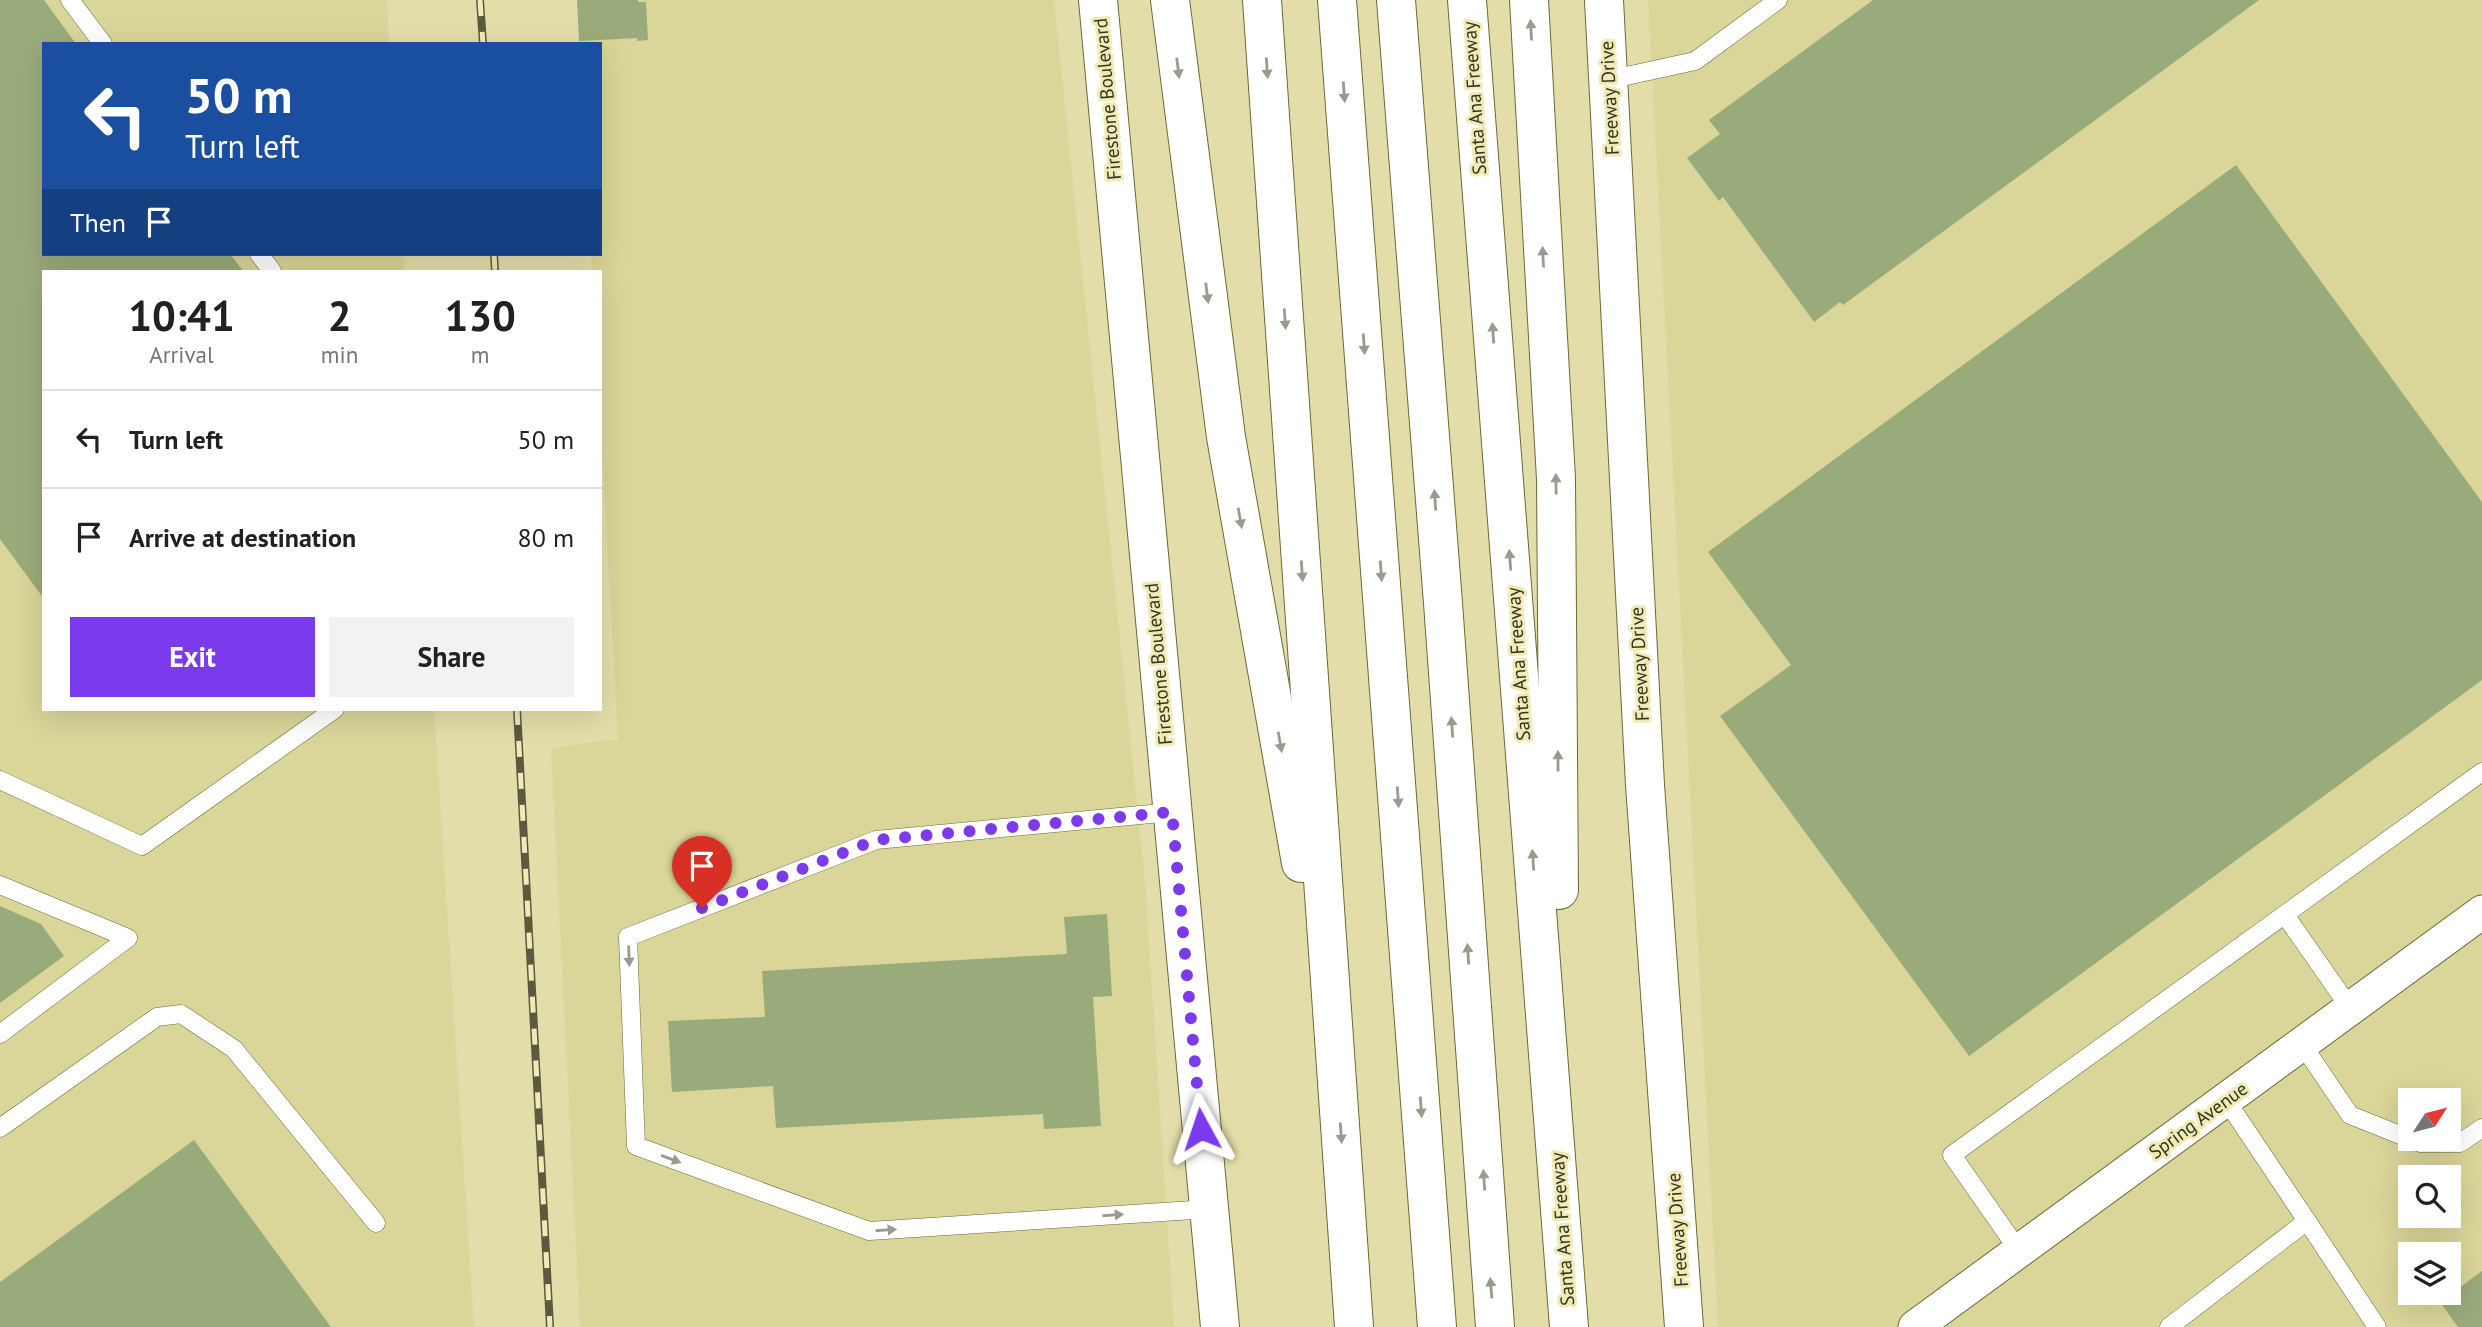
<!DOCTYPE html>
<style>
:root{--surface:#fff;--page:#f2f2f2;--text:#202124;--muted:#757577;--line:#e0e0e0;--accent:#7c3aed}
body{margin:0;font-family:"PT Sans",sans-serif;background:var(--page);color:var(--text);height:100vh;display:flex;flex-direction:column;font-size:26px;white-space:nowrap}
*{box-sizing:border-box;margin:0}
p{font-size:23px;color:var(--muted)}
.icon{flex:none;width:38px;height:38px;fill:none;stroke:currentColor;stroke-width:2;stroke-linecap:round;stroke-linejoin:round}
.map{position:relative;flex:1;overflow:hidden}
.drawer{position:absolute;left:42px;top:270px;width:560px;height:441px;display:flex;flex-direction:column;background:var(--surface);border-radius:0px;box-shadow:0 7px 28px #0002}
.drawer>*{flex:none}
.hud{position:absolute;left:42px;top:42px;width:560px;height:214px;border-radius:0px;box-shadow:0 7px 28px #0002;background:#1a4fa0;color:#fff;overflow:hidden}
.needle{width:46px;rotate:54deg}
.buttons{position:absolute;left:2398px;top:1088px;display:grid;gap:14px}
.buttons a{display:grid;place-items:center;width:63px;height:63px;border-radius:0px;background:var(--surface);box-shadow:0 7px 28px #0002;font-size:35px}
.pin{position:absolute;display:grid;place-items:center;width:60px;height:60px;color:#fff;margin:-72px -30px;border-radius:50% 50% 50% 0;rotate:-45deg;box-shadow:0 0 7px #0007}
.pin .icon{rotate:45deg}
.me{position:absolute;width:77px;margin:-38px;rotate:355deg;stroke-linejoin:round;filter:drop-shadow(0 0 5px #0008)}
.turn{display:flex;align-items:center;gap:24px;height:147px;padding:0 28px;font-size:32px}
.turn .icon{width:91px;height:91px;stroke-width:2.5}
.turn b{display:block;font-size:49px;line-height:60px}
.then{display:flex;align-items:center;height:66px;padding:0 28px;background:#0003;gap:14px;font-size:26px}
.eta{display:flex;justify-content:space-evenly;align-items:center;height:119px;text-align:center}
.eta b{font-size:42px;font-weight:600;line-height:49px}
.action{display:flex;gap:14px;margin-top:auto;padding:14px 28px}
.action a{flex:1;height:80px;border-radius:0px;background:var(--accent);color:#fff;font-size:28px;font-weight:600;line-height:80px;text-align:center}
.action a+a{background:var(--page);color:var(--text)}
ul{padding:0;list-style:none}
li{display:flex;align-items:center;gap:21px;height:98px;padding:0 28px;border-top:2px solid var(--line)}
li div{flex:1}
li b{display:block;font-size:26px}
li em{font-style:normal}
.map>svg:first-child{display:block}
</style>
<div class="map">
<svg width="2482" height="1327" viewBox="0 0 2482 1327">
<rect width="100%" height="100%" fill="#e3dea9"/>
<g fill="#dad599" fill-rule="evenodd">
<polygon points="0,0 387,0 389,44 44,44 44,254 403,254 405,271 44,271 44,709 434,709 474,1327 0,1327"/>
<polygon points="578,0 1054,0 1145,882 1174,1327 580,1327 551,748 618,739 600,416 600,271 592,271 591,254 600,254 600,44 580,44"/>
<path d="M1648,0H2482V1327H1718ZM2410,1101H2448V1139H2410ZM2410,1178H2448V1216H2410ZM2410,1255H2448V1293H2410Z"/>
</g>
<g fill="#9aab7b">
<polygon points="0,0 44,0 76,44 44,44 44,254 230,254 243,271 44,271 44,599 0,539"/>
<polygon points="577,0 638,0 638,2 646,2 648,40 637,41 637,38 579,41"/>
<polygon points="1873,0 2259,0 1843,305 1840,302 1814,322 1723,197 1719,201 1687,158 1720,134 1709,120"/>
<polygon points="2236,165 2482,502 2482,680 1969,1056 1720,716 1791,665 1708,552"/>
<polygon points="0,906 41,924 64,956 0,1003"/>
<polygon points="1107,914 1112,996 1093,997 1101,1126 1044,1129 1043,1114 776,1128 773,1086 672,1092 668,1021 765,1017 762,971 1067,954 1064,917"/>
<polygon points="194,1140 331,1327 0,1327 0,1282"/>
<polygon points="2482,1271 2482,1327 2458,1327 2440,1302"/>
</g>
<g fill="none" stroke-linecap="round" stroke-linejoin="round">
<defs>
<g id="service">
<polyline points="70,0 103,44"/>
<polyline points="1608,80 1695,61 1778,0"/>
<polyline points="259,254 272,271"/>
<polyline points="0,780 142,846 335,709"/>
<polyline points="1172,812 876,840 628,937 636,1146 869,1231 1209,1209"/>
<polyline points="0,885 128,938 0,1034"/>
<polyline points="2285,915 2350,1008"/>
<polyline points="2302,1044 2350,1115 2420,1143 2460,1143 2482,1128"/>
<polyline points="0,1128 157,1017 181,1014 234,1049 376,1223"/>
<polyline points="2307,1221 2377,1327"/>
<polyline points="2019,1251 1952,1155 2482,772"/>
<polyline points="2169,1327 2307,1221 2226,1100"/>
</g>
<polyline id="minor" points="1915,1327 2482,912"/>
<g id="tertiary">
<polyline points="1098,0 1220,1327"/>
<polyline points="1604,0 1645,785 1684,1327"/>
</g>
<g id="motorway">
<polyline points="1170,0 1226,437 1301,863"/>
<polyline points="1262,0 1354,1327"/>
<polyline points="1337,0 1437,1327"/>
<polyline points="1396,0 1443,603 1495,1327"/>
<polyline points="1467,0 1569,1327"/>
<polyline points="1529,0 1556,479 1559,890"/>
</g>
</defs>
<use href="#service" stroke="#6d6837" stroke-width="19"/>
<use href="#minor" stroke="#6d6837" stroke-width="35"/>
<use href="#tertiary" stroke="#6d6837" stroke-width="40"/>
<use href="#motorway" stroke="#6d6837" stroke-width="40"/>
<use href="#service" stroke="#fff" stroke-width="18"/>
<use href="#minor" stroke="#fff" stroke-width="33"/>
<use href="#tertiary" stroke="#fff" stroke-width="38"/>
<use href="#motorway" stroke="#fff" stroke-width="38"/>
<defs>
<g id="rail">
<polyline points="480,0 483,44"/>
<polyline points="494,254 495,271"/>
<polyline points="517,709 550,1327"/>
</g>
</defs>
<use href="#rail" stroke="#5c5a3e" stroke-width="8"/>
<use href="#rail" stroke="#f0ebb6" stroke-width="5" stroke-dasharray="16" stroke-linecap="butt"/>
</g>
<defs><path id="oneway-solid" d="M-6-.8H1V-3.2L6.5 0L1 3.2V.8H-6Z" transform="scale(1.75)"/></defs>
<g fill="#9a9a8f">
<use href="#oneway-solid" transform="translate(1531 30) rotate(-93)"/>
<use href="#oneway-solid" transform="translate(1178 68) rotate(83)"/>
<use href="#oneway-solid" transform="translate(1267 68) rotate(86)"/>
<use href="#oneway-solid" transform="translate(1344 92) rotate(86)"/>
<use href="#oneway-solid" transform="translate(1543 257) rotate(-93)"/>
<use href="#oneway-solid" transform="translate(1207 293) rotate(83)"/>
<use href="#oneway-solid" transform="translate(1285 319) rotate(86)"/>
<use href="#oneway-solid" transform="translate(1493 333) rotate(-94)"/>
<use href="#oneway-solid" transform="translate(1364 344) rotate(86)"/>
<use href="#oneway-solid" transform="translate(1556 484) rotate(-91)"/>
<use href="#oneway-solid" transform="translate(1435 500) rotate(-94)"/>
<use href="#oneway-solid" transform="translate(1240 518) rotate(80)"/>
<use href="#oneway-solid" transform="translate(1510 560) rotate(-94)"/>
<use href="#oneway-solid" transform="translate(1302 571) rotate(86)"/>
<use href="#oneway-solid" transform="translate(1381 571) rotate(86)"/>
<use href="#oneway-solid" transform="translate(1452 727) rotate(-94)"/>
<use href="#oneway-solid" transform="translate(1280 742) rotate(80)"/>
<use href="#oneway-solid" transform="translate(1558 761) rotate(-90)"/>
<use href="#oneway-solid" transform="translate(1398 797) rotate(86)"/>
<use href="#oneway-solid" transform="translate(1533 860) rotate(-94)"/>
<use href="#oneway-solid" transform="translate(1468 954) rotate(-94)"/>
<use href="#oneway-solid" transform="translate(629 956) rotate(88)"/>
<use href="#oneway-solid" transform="translate(1421 1107) rotate(86)"/>
<use href="#oneway-solid" transform="translate(1341 1133) rotate(86)"/>
<use href="#oneway-solid" transform="translate(671 1159) rotate(20)"/>
<use href="#oneway-solid" transform="translate(1484 1180) rotate(-94)"/>
<use href="#oneway-solid" transform="translate(1113 1215) rotate(-4)"/>
<use href="#oneway-solid" transform="translate(886 1230) rotate(-4)"/>
<use href="#oneway-solid" transform="translate(1491 1288) rotate(-95)"/>
</g>
<g fill="none" stroke-linecap="round" stroke-linejoin="round">
<polyline stroke="#7c3aed" stroke-width="12" stroke-dasharray="0 21.6" points="702,908 876,840 1172,812 1201,1129"/>
</g>
<g text-anchor="middle" dominant-baseline="central" stroke-width="6" stroke-linejoin="round" paint-order="stroke">
<g font-size="19" fill="#36341f" stroke="#f0ebb6">
<text transform="translate(1474 98) rotate(-94)">Santa Ana Freeway</text>
<text transform="translate(1609 98) rotate(-93)">Freeway Drive</text>
<text transform="translate(1107 99) rotate(-95)">Firestone Boulevard</text>
<text transform="translate(1158 664) rotate(-95)">Firestone Boulevard</text>
<text transform="translate(1518 664) rotate(-94)">Santa Ana Freeway</text>
<text transform="translate(1639 664) rotate(-93)">Freeway Drive</text>
<text transform="translate(2198 1120) rotate(-36)">Spring Avenue</text>
<text transform="translate(1562 1229) rotate(-94)">Santa Ana Freeway</text>
<text transform="translate(1677 1230) rotate(-94)">Freeway Drive</text>
</g>
</g>
</svg>
<div class="buttons">
<a><svg class="needle" viewBox="-14 -14 28 28"><path d="M0-13l5 13h-10z" fill="#e53935"/><path d="M0 13l5-13h-10z" fill="#757577"/></svg></a>
<a><svg class="icon" aria-label="search" viewBox="0 0 24 24"><circle cx="10" cy="10" r="6"/><path d="M15 15l6 6"/></svg></a>
<a><svg class="icon" aria-label="layers" viewBox="0 0 24 24"><path d="M12 4l9 5-9 5-9-5zM3 14l9 5 9-5"/></svg></a>
</div>
<div class="pin" style="left:702px;top:908px;background:#d93025"><svg class="icon" aria-label="arrive" viewBox="0 0 24 24"><path d="M6 21V4h12l-3 4 3 4H6"/></svg></div>
<svg class="me" style="left:1201px;top:1129px" viewBox="-20 -20 40 40"><path d="M0-17L14 15 0 8-14 15z" fill="#7c3aed" stroke="#fff" stroke-width="4"/></svg>
<div class="hud">
<div class="turn"><svg class="icon" aria-label="left" viewBox="0 0 24 24"><path d="M17 20v-9H6M10 6l-5 5 5 5"/></svg><div><b>50 m</b>Turn left</div></div>
<div class="then">Then<svg class="icon" aria-label="arrive" viewBox="0 0 24 24"><path d="M6 21V4h12l-3 4 3 4H6"/></svg></div>
</div>
<section class="drawer">
<div class="eta">
<div><b>10:41</b><p>Arrival</p></div>
<div><b>2</b><p>min</p></div>
<div><b>130</b><p>m</p></div>
</div>
<ul>
<li><svg class="icon" aria-label="left" viewBox="0 0 24 24"><path d="M17 20v-9H6M10 6l-5 5 5 5"/></svg><div><b>Turn left</b></div><em>50 m</em></li>
<li><svg class="icon" aria-label="arrive" viewBox="0 0 24 24"><path d="M6 21V4h12l-3 4 3 4H6"/></svg><div><b>Arrive at destination</b></div><em>80 m</em></li>
</ul>
<div class="action"><a>Exit</a><a>Share</a></div>
</section>
</div>
